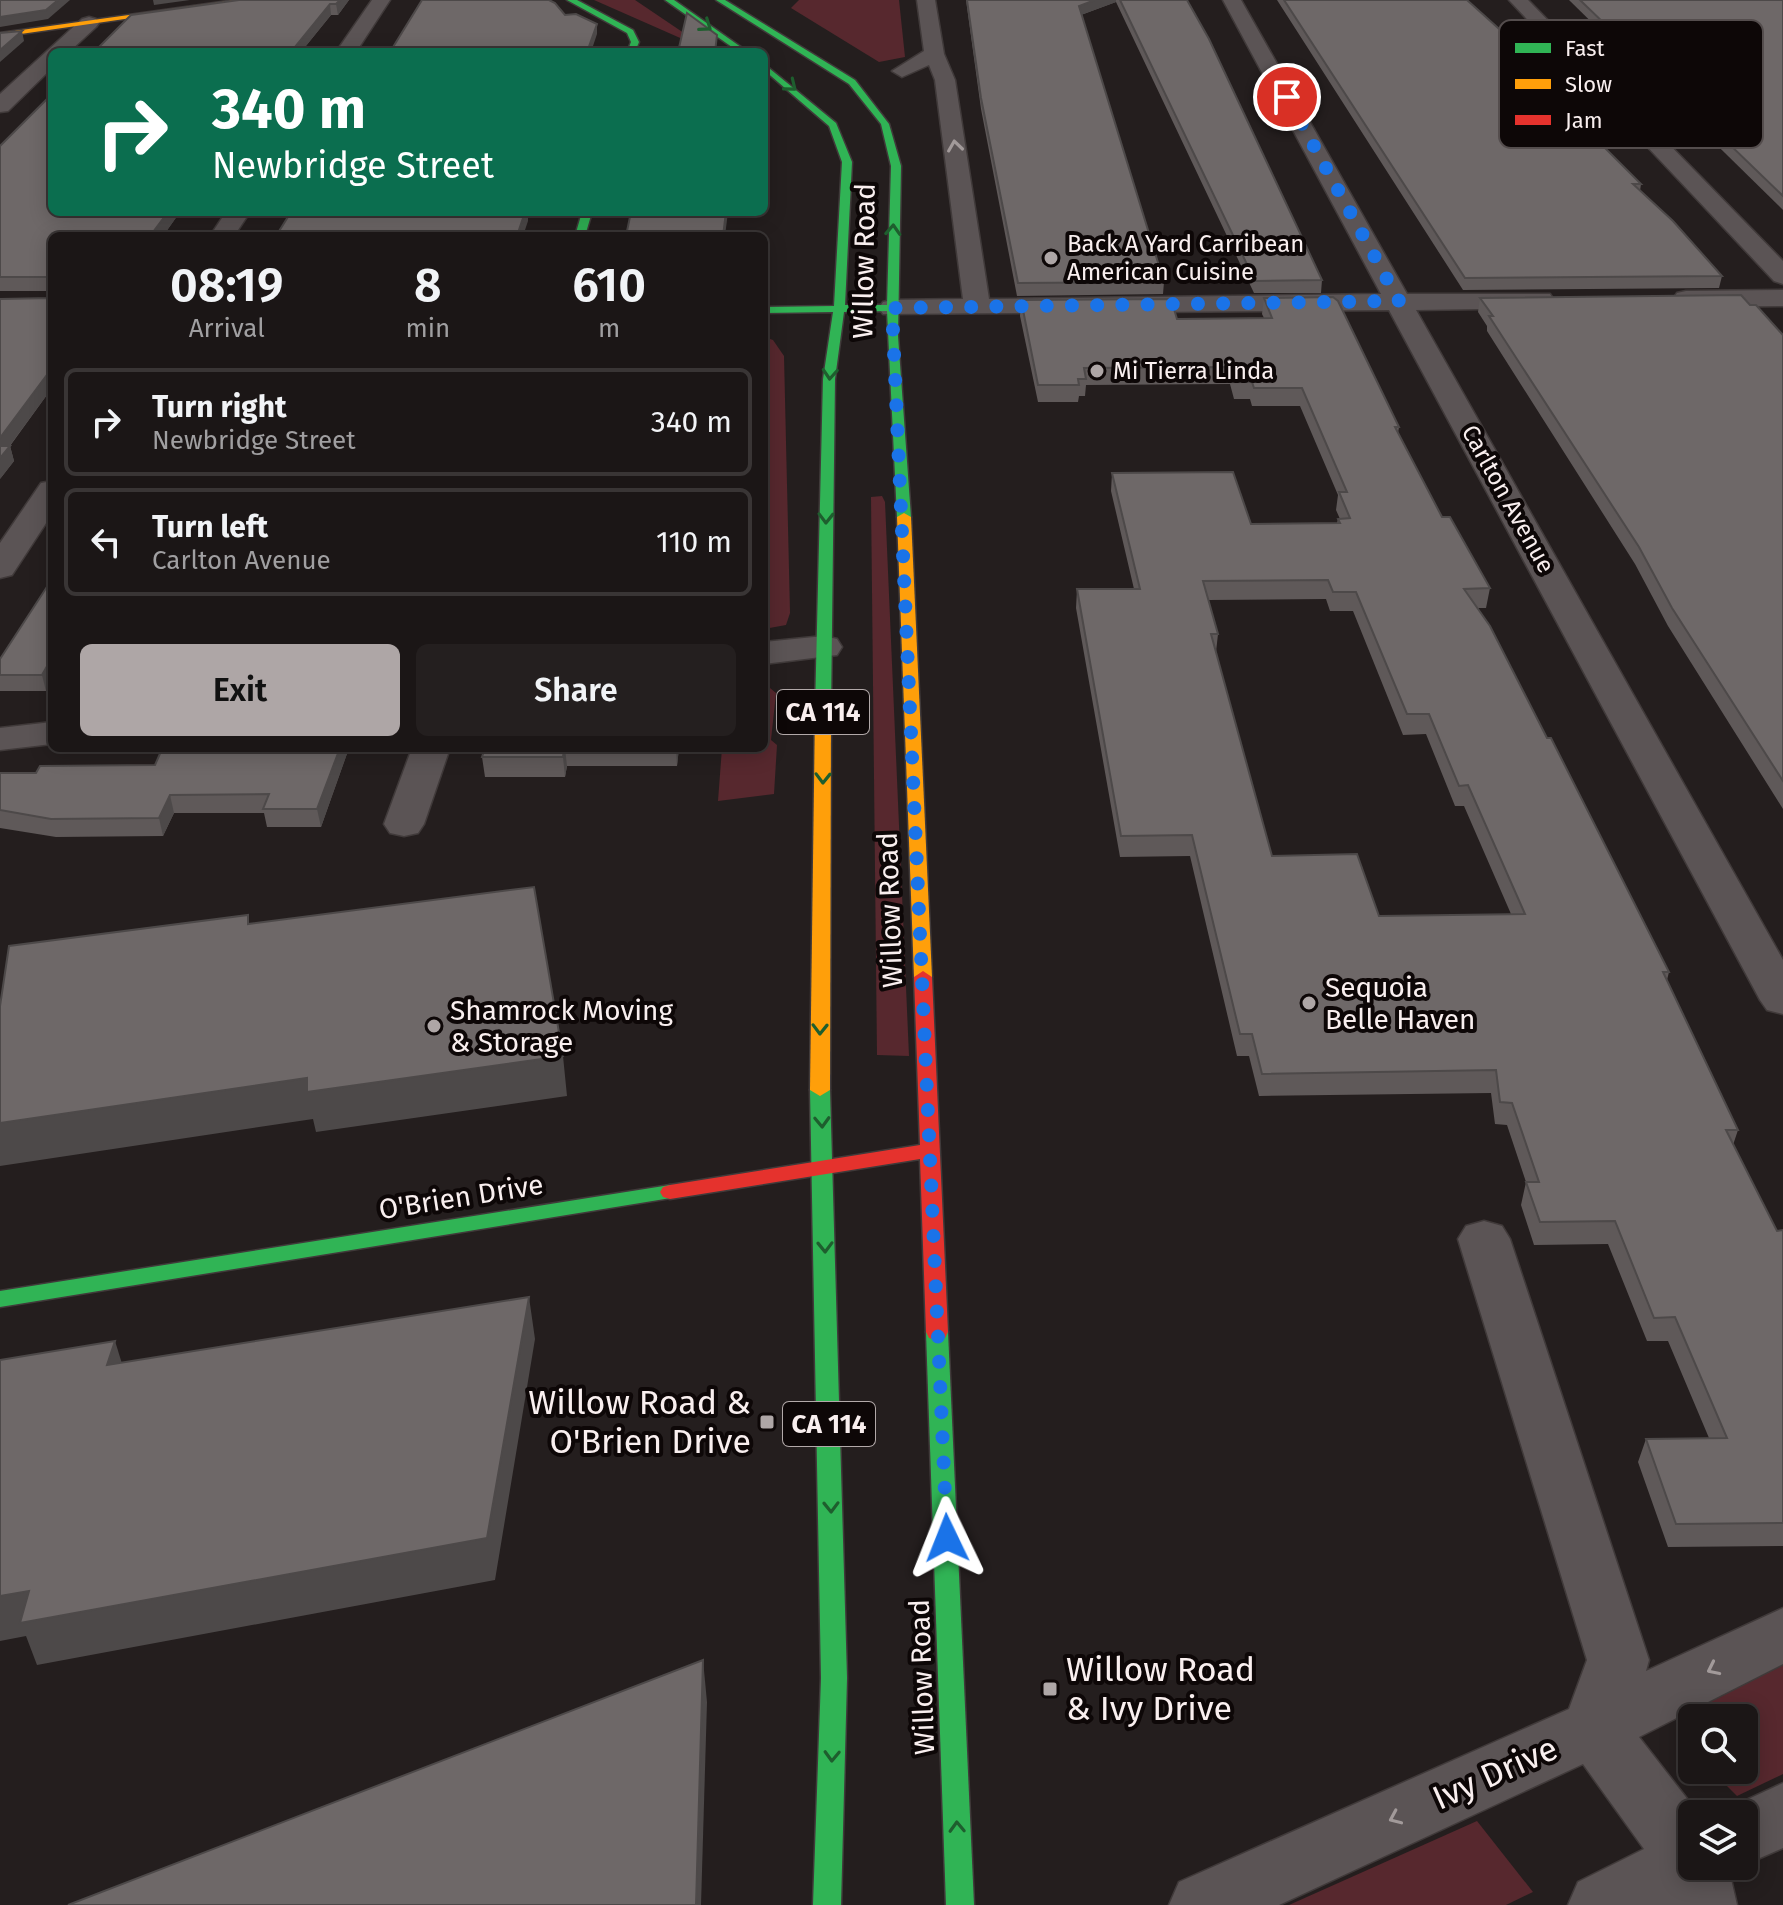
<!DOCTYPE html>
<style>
:root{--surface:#1b1616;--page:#241f1f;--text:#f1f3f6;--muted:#a09fa1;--line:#393535;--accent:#aea6a6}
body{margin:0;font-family:"Fira Sans",sans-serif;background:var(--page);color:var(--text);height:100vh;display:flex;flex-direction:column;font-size:30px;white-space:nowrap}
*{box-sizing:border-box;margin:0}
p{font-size:26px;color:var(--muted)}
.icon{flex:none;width:44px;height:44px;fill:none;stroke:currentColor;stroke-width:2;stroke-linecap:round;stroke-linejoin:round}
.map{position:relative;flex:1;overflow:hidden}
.sheet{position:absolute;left:48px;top:232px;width:720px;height:520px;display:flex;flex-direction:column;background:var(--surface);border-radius:12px;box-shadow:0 4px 20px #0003,0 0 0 2px var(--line)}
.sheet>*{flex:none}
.top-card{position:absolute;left:48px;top:48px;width:720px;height:168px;border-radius:12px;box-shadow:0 4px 20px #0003,0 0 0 2px var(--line);background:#0b6e4f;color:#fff;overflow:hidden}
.fabs{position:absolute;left:1678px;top:1704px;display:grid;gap:16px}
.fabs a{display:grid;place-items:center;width:80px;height:80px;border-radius:12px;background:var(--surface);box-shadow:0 4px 20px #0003,0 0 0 2px var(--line);font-size:40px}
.pin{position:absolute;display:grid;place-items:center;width:68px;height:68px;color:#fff;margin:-34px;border:4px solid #fff;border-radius:50%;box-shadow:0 2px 8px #0007}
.me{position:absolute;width:88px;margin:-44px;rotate:358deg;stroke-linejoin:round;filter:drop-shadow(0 0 6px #0008)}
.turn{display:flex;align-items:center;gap:28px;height:168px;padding:0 32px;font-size:36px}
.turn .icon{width:104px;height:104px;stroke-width:2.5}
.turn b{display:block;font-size:56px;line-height:68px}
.eta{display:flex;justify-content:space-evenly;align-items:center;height:136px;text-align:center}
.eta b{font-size:48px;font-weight:600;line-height:56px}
.action{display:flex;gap:16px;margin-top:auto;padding:16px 32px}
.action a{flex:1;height:92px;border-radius:12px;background:var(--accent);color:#111;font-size:32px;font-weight:600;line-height:92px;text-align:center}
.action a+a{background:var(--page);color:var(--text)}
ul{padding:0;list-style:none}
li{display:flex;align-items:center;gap:24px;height:108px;margin:0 16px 12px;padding:0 16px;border:4px solid var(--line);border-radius:12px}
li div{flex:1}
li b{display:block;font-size:30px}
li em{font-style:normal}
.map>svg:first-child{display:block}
</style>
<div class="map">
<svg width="1783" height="1905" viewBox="0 0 1783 1905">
<rect width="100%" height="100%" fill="#241e1e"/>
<g fill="#57282e">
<polygon points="594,0 635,0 712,52"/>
<polygon points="799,0 899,0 905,57 879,62 791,8"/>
<polygon points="764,337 773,340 784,356 790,613 786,625 764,629"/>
<polygon points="882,496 885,502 909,1056 877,1055 871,497"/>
<polygon points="764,683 776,693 771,740 777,745 774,794 718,801 722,748 764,748"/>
<polygon points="1783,1664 1783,1774 1737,1796 1711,1770 1744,1770 1744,1718 1692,1718 1692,1748 1684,1708"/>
<polygon points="1477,1821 1533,1892 1506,1905 1289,1905"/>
</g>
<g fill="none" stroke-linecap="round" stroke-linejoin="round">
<defs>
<g id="street">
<polygon points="372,0 390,0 356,52 336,52"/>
<polygon points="917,0 935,0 944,54 955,80 989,299 1381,294 1223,0 1241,0 1407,294 1550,294 1554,300 1550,306 1541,308 1416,310 1783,960 1783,1014 1767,1010 1760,1000 1389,310 883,314 879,308 883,302 892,300 963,299 935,80 929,65 902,77 892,71 924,51"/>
<polygon points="1509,0 1528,0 1783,261 1783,284 1774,281"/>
<polygon points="89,17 96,19 99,23 96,27 69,52 52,52 52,68 8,111 0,112 0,94 82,19"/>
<polygon points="226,212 250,212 234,236 210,236"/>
<polygon points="1783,290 1783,306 1686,307 1677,305 1673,299 1677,293 1686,291"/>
<polygon points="52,481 52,514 12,575 0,578 0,543 41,483"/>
<polygon points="824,636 837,639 842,647 837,655 764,664 764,642"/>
<polygon points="52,722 52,744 0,750 0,728"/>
<polygon points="412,748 450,748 424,824 418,833 404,836 390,833 384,824"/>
<polygon points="1484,1221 1502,1226 1510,1239 1649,1660 1646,1671 1783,1608 1783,1664 1639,1737 1699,1814 1692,1814 1692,1866 1728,1866 1737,1905 1568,1905 1578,1882 1644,1849 1583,1764 1279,1905 1169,1905 1179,1882 1569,1709 1587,1660 1458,1239 1466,1226"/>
<polygon points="1783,1783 1783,1848 1744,1865 1744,1814 1720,1812"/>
</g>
<g id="fast">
<polygon points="567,0 577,0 633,30 639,42 635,52 627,52 631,42 627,33"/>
<polygon points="665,0 674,0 748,52 739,52"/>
<polygon points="716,0 725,0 855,80 889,124 901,166 898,336 911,517 904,521 897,517 887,311 844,312 835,379 831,710 823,715 815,710 823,379 833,312 764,313 764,307 834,306 842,162 829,126 764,70 764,64 836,123 852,162 845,305 887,305 891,166 881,124 849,84"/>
<polygon points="582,212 592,212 585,236 575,236"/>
<polygon points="820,1084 830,1090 847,1678 841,1905 813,1905 821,1678 810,1090"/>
<polygon points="670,1185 677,1187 680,1192 677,1197 0,1307 0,1291"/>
<polygon points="937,1324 945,1326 948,1332 974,1905 946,1905 926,1332 929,1326"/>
</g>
<g id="slow">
<polygon points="236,0 256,0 0,37 0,33"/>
<polygon points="904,513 911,517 932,977 923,983 914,977 897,517"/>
<polygon points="823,705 831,710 830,1090 820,1096 810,1090 815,710"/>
</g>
<polygon id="jam" points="923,971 932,977 948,1332 945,1338 937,1340 929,1338 926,1332 920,1159 670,1199 663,1197 660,1192 663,1187 670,1185 920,1145 914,977"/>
</defs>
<use href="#street" stroke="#403a3a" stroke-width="3"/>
<use href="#fast" stroke="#403a3a" stroke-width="3"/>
<use href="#slow" stroke="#403a3a" stroke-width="3"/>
<use href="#jam" stroke="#403a3a" stroke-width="3"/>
<use href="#street" fill="#5b5455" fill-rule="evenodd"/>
<use href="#fast" fill="#30b455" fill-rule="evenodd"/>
<use href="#slow" fill="#ff9f0a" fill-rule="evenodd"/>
<use href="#jam" fill="#e5322d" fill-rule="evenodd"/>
</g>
<g fill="#5f5959" fill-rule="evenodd">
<polygon points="239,0 349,0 338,15 331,15 301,52 94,52"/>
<polygon points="966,0 1187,0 1322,280 1321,293 1254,293 1116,2 1081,15 1164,282 1163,294 1017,296 981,109"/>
<polygon points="1277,0 1467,0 1517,45 1516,49 1564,96 1563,106 1641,184 1640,191 1722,276 1719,288 1463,290"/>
<polygon points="1569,0 1783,0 1783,210"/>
<polygon points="0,146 52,212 180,212 163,236 52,236 52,388 10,446 14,461 0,479 51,298 50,291 0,291"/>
<path d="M1264,298L1399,427L1398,433L1442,517L1490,588L1486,608H1478L1669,972L1667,980L1738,1130L1733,1145L1777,1231L1783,1230V1546L1668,1547L1638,1462L1646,1439L1709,1438L1668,1341H1647L1608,1244L1534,1245L1521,1205L1526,1182L1507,1125L1495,1124L1491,1093L1259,1096L1249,1056H1237L1190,856L1120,857L1076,608L1077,589H1134L1111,491L1112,473L1251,524L1337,523L1338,519H1340L1336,510L1338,495L1300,406H1252L1250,399H1234L1230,384L1086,385L1085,396H1079L1078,402H1038L1020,316L1021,300L1177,319L1264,318L1262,314ZM1326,599L1330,611H1353L1403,735L1426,734L1455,806H1464L1511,914L1379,916L1272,856L1216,652L1218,634L1208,600Z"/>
<polygon points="1480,298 1750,305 1783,335 1783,809 1668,626 1635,564 1487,331 1487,326 1478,312"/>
<polygon points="52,579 52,681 46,691 0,691 0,659"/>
<polygon points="288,748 349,748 321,827 267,827 264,813 174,813 163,836 56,837 0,828 0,773 36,773 155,765 287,749"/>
<polygon points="485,748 679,748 677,766 567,766 565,777 485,777 482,757"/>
</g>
<g fill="#4d4949">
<polygon points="58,0 70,0 48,19 0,27 0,17"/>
<polygon points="153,0 190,0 154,5"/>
<polygon points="340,0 349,0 338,15 336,4"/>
<polygon points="1095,0 1116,0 1116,2 1078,16 1079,6"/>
<polygon points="330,4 331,15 301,52 291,52"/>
<polygon points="597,24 597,34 591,52 587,52"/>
<polygon points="22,31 24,41 0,62 0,50"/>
<polygon points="168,212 180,212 163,236 150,236"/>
<polygon points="523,212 528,212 528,221 523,236 518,233"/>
<polygon points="726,212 728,212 725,236 723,236"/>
<polygon points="52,368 52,388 8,448 10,446 14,461 0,479 0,438"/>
<polygon points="50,661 52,667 52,681 46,691 42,675"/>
<polygon points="340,748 349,748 321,827 317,809"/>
<polygon points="565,748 567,766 565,777 563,757"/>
<polygon points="676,748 679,748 677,766"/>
<polygon points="170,795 174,813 163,836 159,818"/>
<polygon points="563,1056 567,1096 316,1132 313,1119 0,1166 0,1123 307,1078"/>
<polygon points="529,1297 535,1339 495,1580 37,1665 26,1636 0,1641 0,1596"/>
<polygon points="115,1341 128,1383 107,1365"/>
<polygon points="703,1660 707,1702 701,1905 696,1905"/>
</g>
<g fill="#6e6868" stroke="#4d4949" stroke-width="2" fill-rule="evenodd">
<polygon points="0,0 58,0 46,10 0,17"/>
<polygon points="239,0 340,0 336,4 330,4 291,52 94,52 131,15"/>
<polygon points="422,0 549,0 555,3 565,15 576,14 597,24 587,52 390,52"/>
<polygon points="967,0 1095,0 1079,6 1164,282 1018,283 981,98"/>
<polygon points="1120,0 1187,0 1209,39 1322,280 1255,281"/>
<polygon points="1284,0 1467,0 1517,45 1513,46 1564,96 1553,96 1641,184 1633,184 1673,221 1722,276 1465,278"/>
<polygon points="1580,0 1783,0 1783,196"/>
<polygon points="687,13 717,35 715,52 678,52"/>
<polygon points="22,31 0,50 0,33"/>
<polygon points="52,94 52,212 168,212 150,236 52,236 52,368 0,438 0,299 51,298 49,277 0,277 0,146"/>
<polygon points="291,212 525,212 518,233 530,233 529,236 276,236"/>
<polygon points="631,212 726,212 723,236 626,236"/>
<polygon points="1741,295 1750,305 1756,305 1783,335 1783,781 1672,608 1639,547 1489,316 1493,316 1480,298"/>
<path d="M1333,297L1338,301L1399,427H1395L1442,517H1450L1490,588L1464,589L1490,626L1547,738H1551L1669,972H1663L1738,1130H1726L1777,1231L1783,1230V1523L1676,1524L1646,1439L1727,1438L1675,1317L1654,1318L1615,1221L1540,1222L1526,1182H1539L1512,1103L1500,1102L1496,1070L1262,1074L1252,1034H1240L1192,835L1121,836L1077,589H1140L1112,473L1233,472L1251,524L1340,523L1338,519L1350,518L1339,492H1347L1302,388H1254L1252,382H1236L1231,367L1084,368L1086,379H1078L1079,385H1038L1021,300L1171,299L1177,319L1272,318L1264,298ZM1328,580L1333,592H1356L1407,714H1429L1459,786L1468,785L1525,914L1379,916L1357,854L1272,856L1211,634H1218L1203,581Z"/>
<polygon points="0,446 10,446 0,458"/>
<polygon points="52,579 52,661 50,661 42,675 0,675 0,659"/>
<polygon points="288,748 340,748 317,809 263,809 269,794 170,795 159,818 51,819 0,810 0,773 36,773 40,766 155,765 162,749 287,749"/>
<polygon points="485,748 564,748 563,757 482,757"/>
<polygon points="534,887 563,1056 307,1092 307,1078 0,1123 0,1006 9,946 248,915 248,924"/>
<polygon points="529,1297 487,1538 20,1623 29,1591 0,1596 0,1360 115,1341 107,1365"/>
<polygon points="703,1660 696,1905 68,1905"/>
</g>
<defs><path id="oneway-chevron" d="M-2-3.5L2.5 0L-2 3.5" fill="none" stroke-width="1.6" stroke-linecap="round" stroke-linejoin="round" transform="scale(2)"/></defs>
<g stroke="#1e5e2e">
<use href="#oneway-chevron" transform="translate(706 26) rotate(35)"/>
<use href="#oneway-chevron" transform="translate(791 86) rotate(39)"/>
<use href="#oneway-chevron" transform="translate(893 230) rotate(-87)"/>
<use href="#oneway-chevron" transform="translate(830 374) rotate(94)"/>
<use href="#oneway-chevron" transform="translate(826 518) rotate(91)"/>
<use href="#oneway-chevron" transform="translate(823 778) rotate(91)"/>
<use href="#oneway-chevron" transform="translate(820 1029) rotate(91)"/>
<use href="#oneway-chevron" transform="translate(822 1122) rotate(88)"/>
<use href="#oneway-chevron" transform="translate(825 1247) rotate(89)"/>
<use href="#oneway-chevron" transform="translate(831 1507) rotate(89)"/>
<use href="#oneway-chevron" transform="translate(832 1756) rotate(92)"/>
<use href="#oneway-chevron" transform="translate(957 1827) rotate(-92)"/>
</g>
<g stroke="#a29a9a">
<use href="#oneway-chevron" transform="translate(955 146) rotate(-98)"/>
<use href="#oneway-chevron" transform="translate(1713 1669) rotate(154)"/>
<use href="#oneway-chevron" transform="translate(1395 1818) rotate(156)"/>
</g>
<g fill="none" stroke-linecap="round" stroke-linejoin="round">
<polyline stroke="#1a73e8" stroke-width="14" stroke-dasharray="0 25.2" points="947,1538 892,308 1399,301 1287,97"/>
</g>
<g fill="#aea6a6" stroke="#0d0707" stroke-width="3">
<circle cx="1051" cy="258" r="8"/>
<circle cx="1097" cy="371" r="8"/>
<circle cx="1309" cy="1003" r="8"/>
<circle cx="434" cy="1026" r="8"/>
<rect x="759" y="1414" width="16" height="16" rx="4"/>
<rect x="1042" y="1681" width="16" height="16" rx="4"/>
</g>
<g text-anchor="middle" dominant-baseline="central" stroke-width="8" stroke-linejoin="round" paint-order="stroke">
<g font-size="24" fill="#f9efef" stroke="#0d0707" text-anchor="start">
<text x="1067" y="244">Back A Yard Carribean<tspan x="1067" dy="28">American Cuisine</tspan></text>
<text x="1113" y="371">Mi Tierra Linda</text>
</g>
<g font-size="24" fill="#f9efef" stroke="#0d0707">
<text transform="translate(1508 499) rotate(61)">Carlton Avenue</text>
</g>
<g fill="#0d0707" stroke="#b2a9a9" stroke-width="2">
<rect x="777" y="690" width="92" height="44" rx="6"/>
<rect x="783" y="1402" width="92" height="44" rx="6"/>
</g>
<g font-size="26" font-weight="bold" fill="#f9efef">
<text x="823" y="712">CA 114</text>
<text x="829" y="1424">CA 114</text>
</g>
<g font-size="28" fill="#f9efef" stroke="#0d0707">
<text transform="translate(864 261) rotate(-89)">Willow Road</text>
<text transform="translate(890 910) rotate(-92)">Willow Road</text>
<text transform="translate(461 1197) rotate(-9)">O'Brien Drive</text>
<text transform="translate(922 1677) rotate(-92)">Willow Road</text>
</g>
<g font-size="28" fill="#f9efef" stroke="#0d0707" text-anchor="start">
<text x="1325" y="987">Sequoia<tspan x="1325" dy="32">Belle Haven</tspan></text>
<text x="450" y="1010">Shamrock Moving<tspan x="450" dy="32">&amp; Storage</tspan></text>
</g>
<g font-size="34" fill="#f9efef" stroke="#0d0707" text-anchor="end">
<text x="751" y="1402">Willow Road &amp;<tspan x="751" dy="39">O'Brien Drive</tspan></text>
<text x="1066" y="1669" text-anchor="start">Willow Road<tspan x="1066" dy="39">&amp; Ivy Drive</tspan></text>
</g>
<g font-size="34" fill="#f9efef" stroke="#0d0707">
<text transform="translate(1495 1773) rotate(-24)">Ivy Drive</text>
</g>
</g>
<rect x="1499" y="20" width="264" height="128" rx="12" fill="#0d0707" stroke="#544d4d" stroke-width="2"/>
<rect x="1515" y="43" width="36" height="10" fill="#30b455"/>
<rect x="1515" y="79" width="36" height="10" fill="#ff9f0a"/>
<rect x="1515" y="115" width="36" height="10" fill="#e5322d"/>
<g font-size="22" fill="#f9efef">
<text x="1565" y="56">Fast</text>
<text x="1565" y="92">Slow</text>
<text x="1565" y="128">Jam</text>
</g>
</svg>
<div class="fabs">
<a><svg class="icon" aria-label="search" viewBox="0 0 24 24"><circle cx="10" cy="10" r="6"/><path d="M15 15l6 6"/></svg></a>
<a><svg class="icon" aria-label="layers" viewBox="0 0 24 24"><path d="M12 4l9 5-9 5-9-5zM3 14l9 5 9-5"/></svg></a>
</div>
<div class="pin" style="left:1287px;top:97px;background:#d93025"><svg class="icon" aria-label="arrive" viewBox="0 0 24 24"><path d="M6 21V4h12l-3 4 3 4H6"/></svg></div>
<svg class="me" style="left:947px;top:1538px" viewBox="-20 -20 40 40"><path d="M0-17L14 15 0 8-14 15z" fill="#1a73e8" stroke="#fff" stroke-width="4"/></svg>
<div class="top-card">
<div class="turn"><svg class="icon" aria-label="right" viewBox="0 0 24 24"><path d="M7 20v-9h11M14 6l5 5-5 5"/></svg><div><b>340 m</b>Newbridge Street</div></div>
</div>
<section class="sheet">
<div class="eta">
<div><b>08:19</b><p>Arrival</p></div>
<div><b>8</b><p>min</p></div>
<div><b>610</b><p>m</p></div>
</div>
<ul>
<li><svg class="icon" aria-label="right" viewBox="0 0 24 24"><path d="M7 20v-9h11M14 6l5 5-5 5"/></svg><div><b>Turn right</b><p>Newbridge Street</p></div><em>340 m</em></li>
<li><svg class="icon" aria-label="left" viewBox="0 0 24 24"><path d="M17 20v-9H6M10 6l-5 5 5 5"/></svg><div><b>Turn left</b><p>Carlton Avenue</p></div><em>110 m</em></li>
</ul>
<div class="action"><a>Exit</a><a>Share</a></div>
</section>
</div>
